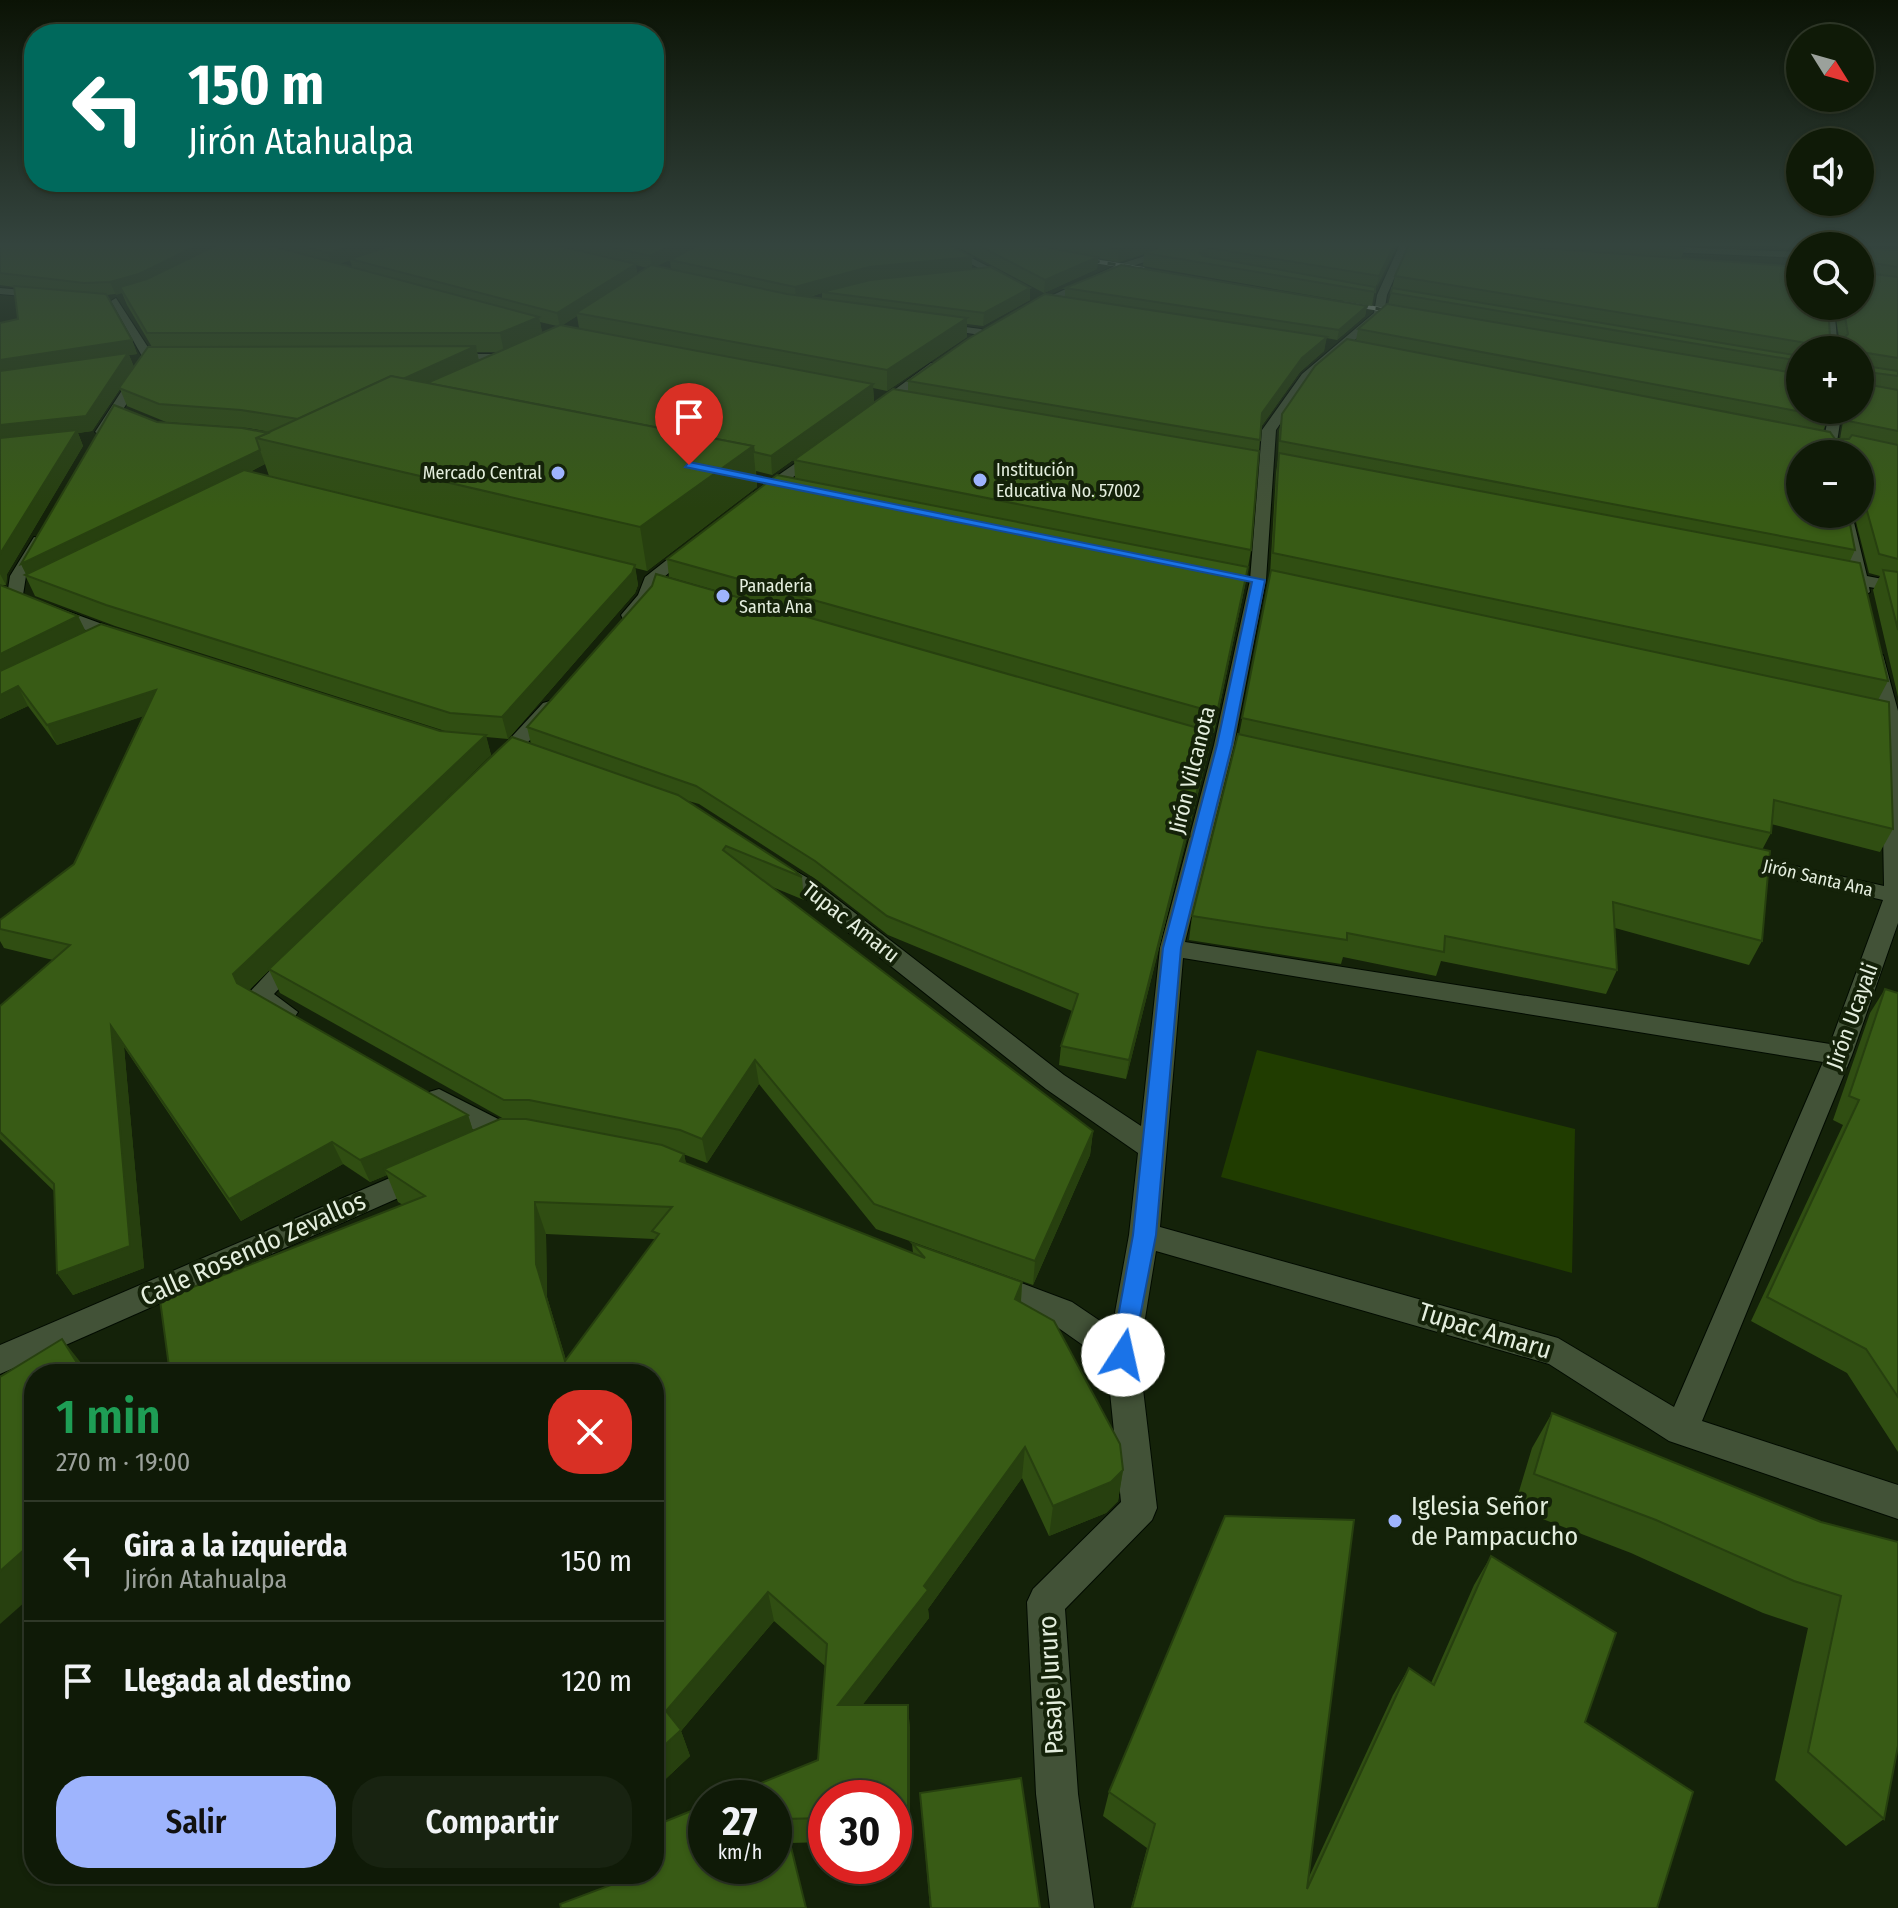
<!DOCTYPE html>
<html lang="es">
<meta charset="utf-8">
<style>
:root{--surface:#0f1a07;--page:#182311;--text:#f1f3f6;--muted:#9ba19b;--line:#2f3828;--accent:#9eb4fd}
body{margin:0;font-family:"Fira Sans Condensed",sans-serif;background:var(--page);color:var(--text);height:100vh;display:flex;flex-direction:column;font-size:30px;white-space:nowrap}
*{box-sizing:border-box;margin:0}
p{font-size:26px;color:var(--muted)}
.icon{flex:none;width:44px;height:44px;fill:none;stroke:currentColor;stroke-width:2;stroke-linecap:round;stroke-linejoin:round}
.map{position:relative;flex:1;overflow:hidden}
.sheet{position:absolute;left:24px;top:1364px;width:640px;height:520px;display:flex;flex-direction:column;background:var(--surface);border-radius:32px;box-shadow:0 2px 6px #0004,0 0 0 2px var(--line)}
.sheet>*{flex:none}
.banner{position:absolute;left:24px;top:24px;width:640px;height:168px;border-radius:32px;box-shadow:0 2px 6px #0004,0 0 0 2px var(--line);background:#00695c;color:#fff;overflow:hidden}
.needle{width:52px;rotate:127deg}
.fabs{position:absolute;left:1786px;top:24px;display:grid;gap:16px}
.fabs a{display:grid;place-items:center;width:88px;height:88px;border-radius:50%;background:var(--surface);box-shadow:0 2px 6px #0004,0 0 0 2px var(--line);font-size:40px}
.speed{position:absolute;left:688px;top:1780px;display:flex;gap:16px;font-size:40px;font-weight:700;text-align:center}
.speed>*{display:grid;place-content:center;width:104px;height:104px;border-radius:50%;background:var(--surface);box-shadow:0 2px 6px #0004,0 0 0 2px var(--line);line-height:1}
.speed small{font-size:20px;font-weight:400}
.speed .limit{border:12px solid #d22;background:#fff;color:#111}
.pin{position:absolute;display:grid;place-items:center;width:68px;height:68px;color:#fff;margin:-82px -34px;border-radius:50% 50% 50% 0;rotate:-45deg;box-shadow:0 0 8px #0007}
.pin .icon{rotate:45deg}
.me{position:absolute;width:88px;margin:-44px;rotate:10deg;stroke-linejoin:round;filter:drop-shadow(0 0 6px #0008)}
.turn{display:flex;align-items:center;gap:28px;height:168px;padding:0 32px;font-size:36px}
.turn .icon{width:104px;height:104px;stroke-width:2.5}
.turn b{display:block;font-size:56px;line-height:68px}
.round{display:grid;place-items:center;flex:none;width:84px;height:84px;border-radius:32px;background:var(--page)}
.headline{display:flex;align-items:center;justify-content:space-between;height:136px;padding:0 32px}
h1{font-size:48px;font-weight:600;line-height:60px;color:#1e9e55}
.button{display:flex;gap:16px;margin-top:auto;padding:16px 32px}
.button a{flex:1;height:92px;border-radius:32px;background:var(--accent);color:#111;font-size:32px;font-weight:600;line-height:92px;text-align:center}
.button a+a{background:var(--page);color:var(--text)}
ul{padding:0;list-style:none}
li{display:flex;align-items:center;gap:24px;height:120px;padding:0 32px;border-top:2px solid var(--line)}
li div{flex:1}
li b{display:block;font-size:30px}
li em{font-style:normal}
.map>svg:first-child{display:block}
</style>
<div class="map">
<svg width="1898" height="1908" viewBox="0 0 1898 1908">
<rect width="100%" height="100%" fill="#142209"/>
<polygon fill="#203c00" points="1257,1050 1575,1129 1572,1273 1221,1177"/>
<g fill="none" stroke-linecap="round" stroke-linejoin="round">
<defs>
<g id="minor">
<polygon points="929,242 941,242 1018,282 1009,284"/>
<path d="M1401,242H1410L1387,295L1384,314L1310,380L1276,430L1266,580L1234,745L1185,942L1830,1044L1883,900L1729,865L1726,860L1737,853L1884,886L1881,721L1850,714L1848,710L1857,704L1879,709L1868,659L1877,654L1883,655L1898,711V923L1852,1055L1702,1421L1898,1485V1519L1669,1441L1549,1364L1156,1251L1139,1355L1157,1508L1152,1520L1065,1609L1078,1794L1094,1908H1050L1036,1794L1027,1602L1033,1589L1121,1502L1107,1362L1050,1322L981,1294L977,1285L981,1276L992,1272L1072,1302L1112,1329L1129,1235L1138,1153L1046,1089L767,868L778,861L815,882L1064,1075L1141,1126L1160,948L1214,745L1250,580L1262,430L1302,374L1374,313L1377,295ZM1183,958L1823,1062L1674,1407L1558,1338L1160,1227Z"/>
<polygon points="1651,246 1800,252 1800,258 1648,251"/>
<polygon points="1151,254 1154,259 1123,269 1032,311 1023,309 1117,265"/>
<polygon points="0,288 45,292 50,295 45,298 0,294"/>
<polygon points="116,298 155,358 109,432 102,436 95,432 143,358 111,301"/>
<polygon points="1824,306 1834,306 1838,350 1826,350"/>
<polygon points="935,323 981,329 986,332 981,335 931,328"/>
<polygon points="445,354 510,354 516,357 510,360 441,359"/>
<polygon points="931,363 941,365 879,413 871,413 871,407"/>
<polygon points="1830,410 1842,410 1837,442 1841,454 1827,454 1823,442"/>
<polygon points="816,449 828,452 764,498 754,498 754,492"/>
<polygon points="1838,514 1852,514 1867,576 1898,582 1898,592 1869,587 1870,592 1862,597 1856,595 1852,583 1826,578 1824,575 1832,570 1850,573"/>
<polygon points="34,537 47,540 26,576 23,595 127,633 127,641 115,641 0,598 0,587 8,589 10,576"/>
<polygon points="687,544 700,547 658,582 654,596 635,619 623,619 621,615 638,595 645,577"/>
<polygon points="550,701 557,703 557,711 506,766 492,766 489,762 492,758 543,703"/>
<polygon points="297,949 309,957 274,994 298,1012 294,1018 285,1021 249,1002 246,996 288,951"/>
<polygon points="439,1089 522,1131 526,1138 522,1145 512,1149 502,1145 429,1106 425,1099 429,1092"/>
<polygon points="420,1165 430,1168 434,1176 430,1184 0,1374 0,1345"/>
</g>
</defs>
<use href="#minor" stroke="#020b00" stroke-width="2"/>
<use href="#minor" fill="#425237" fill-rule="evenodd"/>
<defs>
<g id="rail">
<polyline points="1076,258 1143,269"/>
<polyline points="1344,303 1403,313"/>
</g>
</defs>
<use href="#rail" stroke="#acb7a5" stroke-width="4"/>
<use href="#rail" stroke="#142209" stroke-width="3" stroke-dasharray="8" stroke-linecap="butt"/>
</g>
<g fill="#304e12" fill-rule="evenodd">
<path d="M0,242H703L657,266L671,269L670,260L704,242H945L972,257V269L991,267L1030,288V300L983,326L967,324V337L887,391L873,388L874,402L772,475L756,471L757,487L647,571L635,568L638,585L635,593L508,739L486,737L491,755L336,906L512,737L531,744L527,727L652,586L656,574L1049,686L669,577L667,559L777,475L795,478L794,460L893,389L908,391V381L968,339L1045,294L1065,297V288L1121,265L1367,306L1365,316L1337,340L1326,338L1324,351L1300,372L1261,427L1251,550L1245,585L1214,733H1212L1209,750L1126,1079L1059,1065L1061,1046L1072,1011L888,935L817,880L699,804L685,800L802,877L804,900L770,886L1093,1131L1090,1155L1033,1285L876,1229L759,1084L707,1163L683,1154H684L686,1164L913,1253L912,1243L1022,1282L1021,1303L1054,1321L1120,1444L1123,1470L1118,1501L1106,1513L1049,1536L1022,1478L928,1609L929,1618L862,1705H908L910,1731V1841H894V1798H826V1842L790,1843L806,1908H561L560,1904L638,1874H654V1826L706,1805V1866H774V1798H724L818,1760L825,1666L774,1621L681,1731L690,1756L654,1790V1374H170L160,1300L403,1205L398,1202L387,1175L370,1182L343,1164L241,1221L124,1047L144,1268L73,1295L57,1273L54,1191L0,1139V1006L53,960L4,948L0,941V920L74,864L143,716L57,745L28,706L0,719V323L18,319L14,287L0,285ZM350,260L352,267L339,264ZM636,265L647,268L637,274ZM122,293L127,305L152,347H148L131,371L134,367L129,355L137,354L132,340L107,295ZM822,293V298L810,297ZM577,316L579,328L562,325ZM540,322L557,326L542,333ZM477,352H498L479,360ZM120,389L127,406L166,422L248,428L270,432L242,428L157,422L114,405L21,564L26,574L25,575L35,596L115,626L445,731H440L101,624L85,631L78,616L0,585H6L7,574L83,446L78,433L92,431ZM265,464L269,476L250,472ZM269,970L280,993L504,1119H500L473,1131L468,1115L249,990ZM546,1234L654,1239L655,1241L566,1360L547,1297Z"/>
<polygon points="948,242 1399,242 1375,288 1372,306 1143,266 1144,254 1118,262 1098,258 1097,269 1044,293"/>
<path d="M1410,242H1645L1685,248L1681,258L1830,337H1839L1834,306H1860V252L1898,250V697L1873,590L1880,576L1869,573L1854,514H1860V454H1800L1855,550L1850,561L1888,681L1878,700L1893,829L1880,852L1771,824V833L1762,850V941L1749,965L1615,928L1617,970L1606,994L1441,961L1436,976L1343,957L1341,964L1189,940L1192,916L1239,735L1270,575L1276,473L1278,459L1279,431L1282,414L1356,340L1358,329L1388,305L1395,276ZM1800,350H1860V410H1845L1840,439H1844H1835L1823,431L1829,417L1800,410Z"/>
<polygon points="1768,242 1860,242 1860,246 1800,246 1800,250 1782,248"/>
<polygon points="1885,989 1898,993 1898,1452 1847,1373 1751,1321 1843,1125 1833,1120 1870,1013"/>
<polygon points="1552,1413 1821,1522 1898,1542 1884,1819 1846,1846 1775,1780 1808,1628 1763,1613 1631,1553 1514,1508 1532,1448"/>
<polygon points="1491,1556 1585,1722 1657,1908 1131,1908 1147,1848 1103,1816 1109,1792 1308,1879 1393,1695 1409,1668 1431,1683 1474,1585"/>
<polygon points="920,1793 1040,1908 930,1908"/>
</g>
<g fill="#27400f">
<polygon points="204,242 221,242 223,247 144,287 120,287 122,293 116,295 110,282"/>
<polygon points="365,242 407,242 332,266 328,253"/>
<polygon points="678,242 703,242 652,269 650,256"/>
<polygon points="1142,242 1153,242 1152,251 1118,262 1119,249"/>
<polygon points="1396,242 1399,242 1376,289 1379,276"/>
<polygon points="1209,248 1208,260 1202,263 1200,253"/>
<polygon points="972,257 972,270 822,292 822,293 796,300 795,287 869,267"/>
<polygon points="1098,257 1097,269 1044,293 1045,280"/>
<polygon points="636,264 637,277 576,313 577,316 560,327 557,313"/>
<polygon points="1030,288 1030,300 983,326 984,313"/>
<polygon points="1367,306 1365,316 1337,340 1339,330"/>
<polygon points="539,317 543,336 504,352 500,333"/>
<polygon points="967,318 967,337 887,391 887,370"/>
<polygon points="1327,337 1324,351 1300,372 1260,428 1262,413 1302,358"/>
<polygon points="132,340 137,354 129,355 134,367 92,431 78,433 83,446 7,574 6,585 0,574 0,360"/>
<polygon points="476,346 479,363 425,389 309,421"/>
<polygon points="873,384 874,402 772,475 771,456"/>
<polygon points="753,446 757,487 647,571 640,527"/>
<polygon points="260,450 265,464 32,578 27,576 21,564"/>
<polygon points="635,565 638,585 635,593 508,739 502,717"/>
<polygon points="1248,567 1245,585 1214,733 1217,713"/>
<polygon points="78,616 87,634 0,678 0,654"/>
<polygon points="18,686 28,706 0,719 0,695"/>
<polygon points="156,690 165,709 57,745 47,725"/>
<polygon points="1212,732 1209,750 1126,1079 1129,1060"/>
<polygon points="486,735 491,755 243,996 233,974"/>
<polygon points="111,1026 124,1047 144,1268 73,1295 57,1273"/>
<polygon points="755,1060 759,1084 707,1163 702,1139"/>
<polygon points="468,1115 475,1137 384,1169 387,1175 370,1182 360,1160"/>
<polygon points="1093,1131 1090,1155 1033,1285 1035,1261"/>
<polygon points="332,1142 343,1164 241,1221 229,1199"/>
<polygon points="684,1154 691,1187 680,1161"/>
<polygon points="535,1202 546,1234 547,1297 570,1374 536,1264"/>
<polygon points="1022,1282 1020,1314 1015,1299"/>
<polygon points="62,1339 86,1369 89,1374 84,1374"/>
<polygon points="1025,1447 1022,1478 928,1609 929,1618 842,1732 838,1705"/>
<polygon points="1123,1470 1118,1501 1106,1513 1049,1536 1053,1506"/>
<polygon points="34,1541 34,1594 0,1624 0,1571"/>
<polygon points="768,1592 774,1621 681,1731 690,1756 654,1790 654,1755 666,1711"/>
<polygon points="908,1705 910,1731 910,1841 908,1817"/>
</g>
<g fill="#385b15" stroke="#27400f" stroke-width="2" fill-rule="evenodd">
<polygon points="0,242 204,242 139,274 110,282 84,283 0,273"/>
<polygon points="223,242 257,242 539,317 500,333 147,333 120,287 147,279"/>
<polygon points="287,242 365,242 328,253"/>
<polygon points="402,242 542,242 636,264 557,313 350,259"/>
<polygon points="588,242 678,242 650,256"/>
<polygon points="704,242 945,242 972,257 869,267 795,287 670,260"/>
<polygon points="972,242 1018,242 1098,257 1045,280"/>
<polygon points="1077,242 1142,242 1119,249"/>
<polygon points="1155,242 1396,242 1379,276 1209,248 1200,253 1203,256 1375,287 1375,292 1144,253 1158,248"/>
<polygon points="1410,242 1460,242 1800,267 1800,306 1828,306 1830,337 1845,337 1848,334 1843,306 1860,306 1860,252 1863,249 1898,250 1898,267 1866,262 1864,273 1898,277 1898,358 1867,353 1865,366 1898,371 1898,376 1868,372 1865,384 1898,390 1898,431 1848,421 1850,410 1860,410 1860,350 1808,350 1807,343 1395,276"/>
<polygon points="1608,242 1645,242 1685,248"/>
<polygon points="1808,242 1860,242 1860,246 1814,246 1808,244"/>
<polygon points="651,265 787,294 967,318 887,370 576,313"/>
<polygon points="1121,265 1367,306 1339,330 1065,288"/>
<polygon points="991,267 1030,288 984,313 822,292 870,280"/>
<polygon points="14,286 106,294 132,340 0,360 0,323 18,319"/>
<polygon points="1392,288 1800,356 1800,361 1391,293"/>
<polygon points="1045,294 1327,337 1302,358 1262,413 1260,440 908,381 968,339"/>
<polygon points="1387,304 1800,374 1800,410 1831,410 1829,417 1358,329"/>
<polygon points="560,325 873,384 771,456 754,452 753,446 427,383"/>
<polygon points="1347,339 1830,432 1835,439 1849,439 1852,435 1898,445 1898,559 1879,554 1862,493 1860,493 1860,454 1800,454 1800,514 1848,514 1855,550 1280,441 1282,414 1315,366"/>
<polygon points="476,346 403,379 391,376 298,419 241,410 159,404 119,388 148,347"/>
<polygon points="128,353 86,416 0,425 0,371"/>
<polygon points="391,376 753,446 640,527 256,438"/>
<polygon points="893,389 1259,451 1251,550 794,460"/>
<polygon points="114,405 157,422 242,428 268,433 256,438 260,450 21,564"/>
<polygon points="77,430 0,554 0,438"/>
<polygon points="1279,453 1860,563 1888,681 1273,553"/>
<polygon points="244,470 635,565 632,573 502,717 450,713 106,605 25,575"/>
<polygon points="777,475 1248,567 1217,713 667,559"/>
<polygon points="1271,570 1889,702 1893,829 1774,800 1771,833 1242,718"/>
<polygon points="1883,570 1898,572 1898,630"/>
<polygon points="656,574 1212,732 1129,1060 1061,1046 1078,994 887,916 815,861 696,786 527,727 652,586"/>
<polygon points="0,585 78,616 0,654"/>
<polygon points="101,624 440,731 486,735 233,974 237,983 468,1115 360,1160 332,1142 229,1199 111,1026 130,1246 57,1273 54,1184 0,1132 0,1006 70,945 0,929 0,920 74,864 156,690 47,725 18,686 0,695 0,671"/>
<polygon points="1238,734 1770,851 1762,941 1613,902 1617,970 1445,936 1444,952 1347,933 1347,940 1192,916"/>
<polygon points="512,737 678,795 795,871 802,877 726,846 723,850 1093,1131 1035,1261 874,1204 755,1060 702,1139 680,1130 529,1100 504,1100 269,969"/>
<polygon points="1885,989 1898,993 1898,1397 1866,1349 1767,1297 1859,1100 1849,1096"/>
<path d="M500,1119H526L662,1145L684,1154L680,1161L925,1258L912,1243L1022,1282L1015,1299L1054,1321L1120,1444L1123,1470L1111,1482L1053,1506L1025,1447L924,1586L928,1590L838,1705H908V1817H894V1798H826V1818L784,1819L806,1908H561L560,1904L640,1874H654V1826L706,1805V1866H774V1798H724L818,1760L827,1644L768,1592L666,1711L681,1730L654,1755V1374H170L160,1300L425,1196L384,1169ZM535,1202L672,1207L652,1231L659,1234L565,1361L536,1264Z"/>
<polygon points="62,1339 84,1374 34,1374 34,1541 0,1571 0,1377"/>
<polygon points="1552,1413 1821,1522 1898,1542 1898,1746 1884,1819 1808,1752 1841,1596 1794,1581 1656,1520 1534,1474"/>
<polygon points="1225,1516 1354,1520 1307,1889 1409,1668 1434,1685 1491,1556 1616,1633 1585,1722 1693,1792 1657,1908 1132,1908 1155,1824 1109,1792"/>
<polygon points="1021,1778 1040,1908 931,1908 920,1793"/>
</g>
<linearGradient id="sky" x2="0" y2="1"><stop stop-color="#0b1305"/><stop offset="0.48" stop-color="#34443e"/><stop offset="1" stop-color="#34443e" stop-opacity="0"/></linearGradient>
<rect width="1898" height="509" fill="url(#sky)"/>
<polygon fill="#1a73e8" stroke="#114b97" stroke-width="2" points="689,462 1265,580 1232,745 1181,948 1156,1235 1131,1363 1123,1366 1114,1363 1111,1355 1133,1235 1163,948 1217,745 1252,582 685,467"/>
<g fill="#9eb4fd" stroke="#142209" stroke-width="3">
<circle cx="558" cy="473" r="8"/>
<circle cx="980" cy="480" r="8"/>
<circle cx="723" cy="596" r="8"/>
<circle cx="1395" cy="1521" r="8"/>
</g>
<g text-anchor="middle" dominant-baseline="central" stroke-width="8" stroke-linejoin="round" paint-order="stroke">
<g font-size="18" fill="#e4eede" stroke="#142209" text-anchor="start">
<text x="996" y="470">Institución<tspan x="996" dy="21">Educativa No. 57002</tspan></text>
<text x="542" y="473" text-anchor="end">Mercado Central</text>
<text x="739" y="586">Panadería<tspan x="739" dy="21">Santa Ana</tspan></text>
</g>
<g font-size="18" fill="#e4eede" stroke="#142209">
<text transform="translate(1818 878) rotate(13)">Jirón Santa Ana</text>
</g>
<g font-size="22" fill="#e4eede" stroke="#142209">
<text transform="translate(1192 770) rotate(-76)">Jirón Vilcanota</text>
<text transform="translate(851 922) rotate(38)">Tupac Amaru</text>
<text transform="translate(1852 1016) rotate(-70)">Jirón Ucayali</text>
</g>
<g font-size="26" fill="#e4eede" stroke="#142209">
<text transform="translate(253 1249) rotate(-24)">Calle Rosendo Zevallos</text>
<text transform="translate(1485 1331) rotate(17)">Tupac Amaru</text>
<text transform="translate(1051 1685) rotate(-93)">Pasaje Jururo</text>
</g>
<g font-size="26" fill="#e4eede" stroke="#142209" text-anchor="start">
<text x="1411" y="1506">Iglesia Señor<tspan x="1411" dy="30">de Pampacucho</tspan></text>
</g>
</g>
</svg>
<div class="fabs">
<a><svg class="needle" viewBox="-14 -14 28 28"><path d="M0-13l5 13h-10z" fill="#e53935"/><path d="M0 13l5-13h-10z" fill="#9ba19b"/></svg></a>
<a><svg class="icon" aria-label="sound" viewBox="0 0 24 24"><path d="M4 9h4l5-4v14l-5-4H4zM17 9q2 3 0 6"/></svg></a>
<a><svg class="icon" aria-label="search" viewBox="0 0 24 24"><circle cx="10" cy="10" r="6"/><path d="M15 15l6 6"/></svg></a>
<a>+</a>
<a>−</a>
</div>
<div class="speed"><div>27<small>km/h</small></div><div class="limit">30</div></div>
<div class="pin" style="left:689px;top:465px;background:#d93025"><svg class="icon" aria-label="arrive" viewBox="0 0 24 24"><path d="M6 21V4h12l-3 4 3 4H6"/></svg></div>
<svg class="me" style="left:1123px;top:1355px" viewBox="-20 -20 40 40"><circle r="19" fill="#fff"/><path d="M0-13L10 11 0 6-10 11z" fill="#1a73e8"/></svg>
<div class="banner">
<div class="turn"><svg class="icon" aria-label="left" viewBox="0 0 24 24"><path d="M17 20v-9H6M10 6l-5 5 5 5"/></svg><div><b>150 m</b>Jirón Atahualpa</div></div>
</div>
<section class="sheet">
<div class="headline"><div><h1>1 min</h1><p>270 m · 19:00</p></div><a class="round" style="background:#d93025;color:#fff"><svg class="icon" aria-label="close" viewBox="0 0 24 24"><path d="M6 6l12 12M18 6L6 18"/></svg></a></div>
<ul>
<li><svg class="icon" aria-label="left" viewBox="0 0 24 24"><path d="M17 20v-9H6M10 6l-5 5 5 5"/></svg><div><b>Gira a la izquierda</b><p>Jirón Atahualpa</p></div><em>150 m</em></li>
<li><svg class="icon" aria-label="arrive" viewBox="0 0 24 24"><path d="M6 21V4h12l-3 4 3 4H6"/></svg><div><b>Llegada al destino</b></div><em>120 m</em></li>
</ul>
<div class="button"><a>Salir</a><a>Compartir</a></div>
</section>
</div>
